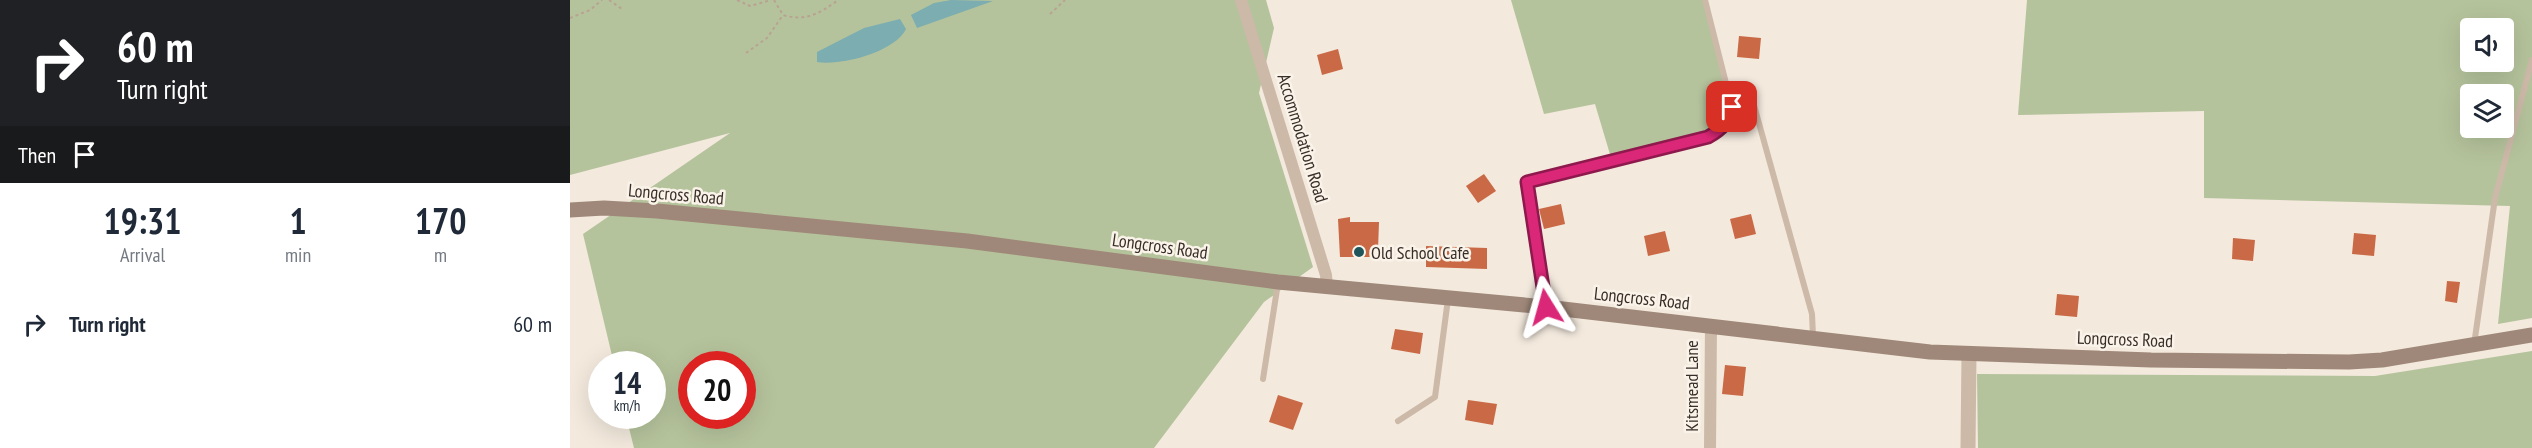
<!DOCTYPE html>
<style>
:root{--surface:#fff;--page:#f6f6f7;--text:#1f2937;--muted:#747a83}
body{margin:0;font-family:"PT Sans Narrow",sans-serif;background:var(--page);color:var(--text);height:100vh;display:flex;flex-direction:column;font-size:22px;white-space:nowrap}
*{box-sizing:border-box;margin:0}
p{font-size:20px;color:var(--muted)}
.icon{flex:none;width:33px;height:33px;fill:none;stroke:currentColor;stroke-width:2;stroke-linecap:round;stroke-linejoin:round}
.map{position:relative;flex:1;overflow:hidden}
.panel{display:flex;flex-direction:column;background:var(--surface);width:570px}
.panel>*{flex:none}
.top-card{background:#202124;color:#fff;overflow:hidden}
.buttons{position:absolute;left:1890px;top:18px;display:grid;gap:12px}
.buttons a{display:grid;place-items:center;width:54px;height:54px;border-radius:6px;background:var(--surface);box-shadow:0 6px 24px #0002;font-size:30px}
.speed{position:absolute;left:18px;top:351px;display:flex;gap:12px;font-size:30px;font-weight:700;text-align:center}
.speed>*{display:grid;place-content:center;width:78px;height:78px;border-radius:50%;background:var(--surface);box-shadow:0 6px 24px #0002;line-height:1}
.speed small{font-size:15px;font-weight:400}
.speed .limit{border:9px solid #d22;background:#fff;color:#111}
.pin{position:absolute;display:grid;place-items:center;width:51px;height:51px;color:#fff;margin:-26px;border-radius:12px;box-shadow:0 3px 9px #0006}
.me{position:absolute;width:66px;margin:-33px;rotate:352deg;stroke-linejoin:round;filter:drop-shadow(0 0 4px #0008)}
.turn{display:flex;align-items:center;gap:21px;height:126px;padding:0 18px;font-size:27px}
.turn .icon{width:78px;height:78px;stroke-width:2.5}
.turn b{display:block;font-size:42px;line-height:51px}
.then{display:flex;align-items:center;height:57px;padding:0 18px;background:#0003;gap:12px;font-size:22px}
.eta{display:flex;justify-content:space-evenly;align-items:center;height:102px;text-align:center}
.eta b{font-size:36px;font-weight:800;line-height:42px}
ul{padding:0;list-style:none}
li{display:flex;align-items:center;gap:18px;height:78px;padding:0 18px}
li div{flex:1}
li b{display:block;font-size:22px}
li em{font-style:normal}
main{display:flex;flex:1;min-height:0}
.map>svg:first-child{display:block}
</style>
<main>
<section class="panel">
<div class="top-card">
<div class="turn"><svg class="icon" aria-label="right" viewBox="0 0 24 24"><path d="M7 20v-9h11M14 6l5 5-5 5"/></svg><div><b>60 m</b>Turn right</div></div>
<div class="then">Then<svg class="icon" aria-label="arrive" viewBox="0 0 24 24"><path d="M6 21V4h12l-3 4 3 4H6"/></svg></div>
</div>
<div class="eta">
<div><b>19:31</b><p>Arrival</p></div>
<div><b>1</b><p>min</p></div>
<div><b>170</b><p>m</p></div>
</div>
<ul>
<li><svg class="icon" aria-label="right" viewBox="0 0 24 24"><path d="M7 20v-9h11M14 6l5 5-5 5"/></svg><div><b>Turn right</b></div><em>60 m</em></li>
</ul>
</section>
<div class="map">
<svg width="1962" height="448" viewBox="0 0 1962 448">
<rect width="100%" height="100%" fill="#f3e9dd"/>
<g fill="#b5c39c" fill-rule="evenodd">
<path d="M0,0H696L704,28L689,93L743,267L694,302L584,448H64L56,416H82V364H44L13,234L160,133L0,175ZM122,364H172V416H122Z"/>
<path d="M941,0H1135L1162,107C1153,146 1077,153 1042,161L1025,104L974,114Z"/>
<path d="M1457,0H1962V318L1928,324L1940,206L1634,198V111L1448,115ZM1900,28H1934V62H1900ZM1900,94H1934V128H1900Z"/>
<polygon points="1962,351 1962,448 1408,448 1407,374 1805,376"/>
</g>
<g fill="#7badb1">
<polygon points="381,0 423,1 347,28 341,15 364,3"/>
<path d="M330,19L336,29C325,52 271,66 247,62V52L294,28Z"/>
</g>
<g fill="#c96945">
<polygon points="1169,36 1191,38 1189,59 1167,57"/>
<polygon points="768,49 773,69 752,75 747,55"/>
<polygon points="914,174 926,191 908,203 896,186"/>
<polygon points="991,204 995,224 974,229 969,209"/>
<polygon points="1181,214 1186,234 1165,239 1160,219"/>
<polygon points="780,217 780,222 809,222 808,250 803,252 803,257 770,257 768,219"/>
<polygon points="1095,231 1100,251 1078,256 1074,236"/>
<polygon points="1784,233 1806,235 1804,256 1782,254"/>
<polygon points="1663,238 1685,240 1683,261 1662,259"/>
<polygon points="856,246 917,248 917,269 856,267"/>
<polygon points="1877,281 1890,282 1887,303 1875,301"/>
<polygon points="1487,294 1509,296 1507,317 1485,315"/>
<polygon points="825,329 853,333 850,354 821,349"/>
<polygon points="1155,365 1176,367 1173,396 1152,394"/>
<polygon points="708,395 733,403 723,430 699,422"/>
<polygon points="898,400 927,404 923,425 895,420"/>
</g>
<g fill="none" stroke-linecap="round" stroke-linejoin="round">
<g stroke="#b8a392" stroke-width="2" stroke-dasharray="3 3" stroke-linecap="butt">
<polyline points="39,0 52,9"/>
<polyline points="167,0 180,6 201,0"/>
<path d="M204,0L213,15C235,22 251,13 268,0"/>
<polyline points="480,14 495,0"/>
<polyline points="0,18 20,10 32,0"/>
<polyline points="176,53 197,38 213,15"/>
</g>
<g stroke="#ccb9a8" stroke-width="6">
<polyline points="1180,91 1242,314 1243,336"/>
<path d="M976,306L957,182L1138,137C1152,129 1159,123 1162,107L1135,0"/>
<polyline points="1904,345 1925,198 1962,60"/>
<polyline points="693,379 708,283"/>
<polyline points="828,421 865,397 878,299"/>
</g>
<g stroke="#ccb9a8" stroke-width="12">
<polyline points="671,0 756,275 757,287"/>
<polyline points="1140,448 1141,325"/>
</g>
<polyline stroke="#ccb9a8" stroke-width="15" points="1398,448 1399,354"/>
<polyline stroke="#9f8879" stroke-width="15" points="0,210 34,208 87,211 397,241 708,282 976,307 1360,352 1581,360 1779,362 1812,360 1962,335"/>
</g>
<g fill="none" stroke-linecap="round" stroke-linejoin="round">
<defs>
<path id="route" d="M976,307L957,182L1138,137C1152,129 1159,122 1162,107"/>
</defs>
<use href="#route" stroke="#8e194d" stroke-width="15"/>
<use href="#route" stroke="#db2777" stroke-width="10"/>
</g>
<circle fill="#1d555b" stroke="#faf3e9" stroke-width="2" cx="789" cy="252" r="6"/>
<g text-anchor="middle" dominant-baseline="central" stroke-width="5" stroke-linejoin="round" paint-order="stroke">
<g font-size="18" fill="#382e28" stroke="#faf3e9">
<text transform="translate(733 138) rotate(73)">Accommodation Road</text>
<text transform="translate(106 194) rotate(5)">Longcross Road</text>
<text transform="translate(590 246) rotate(8)">Longcross Road</text>
<text transform="translate(1072 298) rotate(6)">Longcross Road</text>
<text transform="translate(1555 339) rotate(2)">Longcross Road</text>
<text transform="translate(1121 386) rotate(-90)">Kitsmead Lane</text>
</g>
<g font-size="18" fill="#382e28" stroke="#faf3e9" text-anchor="start">
<text x="801" y="252">Old School Cafe</text>
</g>
</g>
</svg>
<div class="buttons">
<a><svg class="icon" aria-label="sound" viewBox="0 0 24 24"><path d="M4 9h4l5-4v14l-5-4H4zM17 9q2 3 0 6"/></svg></a>
<a><svg class="icon" aria-label="layers" viewBox="0 0 24 24"><path d="M12 4l9 5-9 5-9-5zM3 14l9 5 9-5"/></svg></a>
</div>
<div class="speed"><div>14<small>km/h</small></div><div class="limit">20</div></div>
<div class="pin" style="left:1162px;top:107px;background:#d93025"><svg class="icon" aria-label="arrive" viewBox="0 0 24 24"><path d="M6 21V4h12l-3 4 3 4H6"/></svg></div>
<svg class="me" style="left:976px;top:307px" viewBox="-20 -20 40 40"><path d="M0-17L14 15 0 8-14 15z" fill="#db2777" stroke="#fff" stroke-width="4"/></svg>
</div>
</main>
